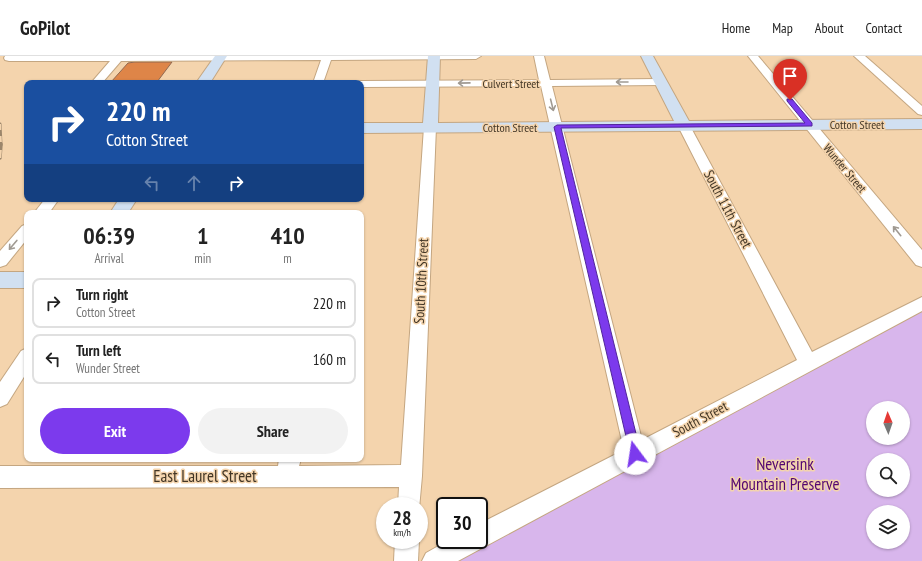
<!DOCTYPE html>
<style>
:root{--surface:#fff;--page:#f2f2f2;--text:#222;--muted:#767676;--line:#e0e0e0;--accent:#7c3aed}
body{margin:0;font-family:"PT Sans Narrow",sans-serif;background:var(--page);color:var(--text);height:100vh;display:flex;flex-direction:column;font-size:15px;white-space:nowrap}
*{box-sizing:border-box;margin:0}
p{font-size:13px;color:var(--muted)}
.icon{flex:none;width:22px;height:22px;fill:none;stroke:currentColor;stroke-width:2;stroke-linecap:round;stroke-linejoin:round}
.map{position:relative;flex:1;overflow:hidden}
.details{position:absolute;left:24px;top:154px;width:340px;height:252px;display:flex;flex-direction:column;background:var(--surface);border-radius:8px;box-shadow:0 1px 3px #0004}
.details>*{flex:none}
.banner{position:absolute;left:24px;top:24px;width:340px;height:122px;border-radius:8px;box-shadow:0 1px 3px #0004;background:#1a4fa0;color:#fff;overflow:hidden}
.needle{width:26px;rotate:358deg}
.controls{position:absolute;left:866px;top:345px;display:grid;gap:8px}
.controls a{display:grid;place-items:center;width:44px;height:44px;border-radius:50%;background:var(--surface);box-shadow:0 1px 3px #0004;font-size:20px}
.speed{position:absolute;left:376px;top:441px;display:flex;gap:8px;font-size:20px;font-weight:700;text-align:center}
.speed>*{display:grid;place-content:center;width:52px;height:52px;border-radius:50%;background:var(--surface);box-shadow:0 1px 3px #0004;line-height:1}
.speed small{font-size:10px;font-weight:400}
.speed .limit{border:2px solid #111;border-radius:6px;background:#fff;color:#111}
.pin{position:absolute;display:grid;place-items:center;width:34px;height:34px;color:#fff;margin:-41px -17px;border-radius:50% 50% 50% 0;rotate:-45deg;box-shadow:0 0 4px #0007}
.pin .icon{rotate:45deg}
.me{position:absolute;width:44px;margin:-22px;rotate:346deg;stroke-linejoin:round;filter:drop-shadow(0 0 3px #0008)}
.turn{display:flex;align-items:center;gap:14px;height:84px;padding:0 16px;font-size:18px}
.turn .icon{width:52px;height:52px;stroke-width:2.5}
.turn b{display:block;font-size:28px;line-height:34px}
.lanes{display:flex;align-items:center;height:38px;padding:0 16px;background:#0003;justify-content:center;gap:20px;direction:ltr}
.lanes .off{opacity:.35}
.eta{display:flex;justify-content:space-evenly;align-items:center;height:68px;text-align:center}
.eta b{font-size:24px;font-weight:800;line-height:28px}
.action{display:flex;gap:8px;margin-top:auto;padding:8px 16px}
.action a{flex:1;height:46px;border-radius:24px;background:var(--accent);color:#fff;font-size:16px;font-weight:800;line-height:46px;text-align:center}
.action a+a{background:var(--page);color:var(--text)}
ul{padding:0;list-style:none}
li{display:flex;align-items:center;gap:12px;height:50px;margin:0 8px 6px;padding:0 8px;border:2px solid var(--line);border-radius:8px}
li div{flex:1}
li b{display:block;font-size:15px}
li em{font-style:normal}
header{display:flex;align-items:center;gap:24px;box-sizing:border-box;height:56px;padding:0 20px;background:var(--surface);border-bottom:1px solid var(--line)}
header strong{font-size:19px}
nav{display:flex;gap:22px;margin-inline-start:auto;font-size:14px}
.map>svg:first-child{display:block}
</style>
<header>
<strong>GoPilot</strong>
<nav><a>Home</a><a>Map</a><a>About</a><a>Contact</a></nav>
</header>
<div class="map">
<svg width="922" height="505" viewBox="0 0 922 505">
<rect width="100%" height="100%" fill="#f4d4ad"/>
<path fill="#d8b6ec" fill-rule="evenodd" d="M922,247V505H434L479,484ZM873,352H903V382H873ZM873,404H903V434H873ZM873,456H903V486H873Z"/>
<polygon fill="#de8548" stroke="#916951" points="135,6 172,6 157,26 111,26 128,7"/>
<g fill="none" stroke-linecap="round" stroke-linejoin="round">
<defs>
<g id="street">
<polygon points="5,0 481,0 476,3 331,4 323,27 313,27 321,4 121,5 102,27 91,27 110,5 9,5 5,4 4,2"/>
<polygon points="534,0 544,0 550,24 661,23 666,26 661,29 552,30 642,384 797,304 678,70 680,67 688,67 690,70 812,296 922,241 922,255 458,505 422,505 426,497 449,484 479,484 479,468 624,394 541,30 361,31 361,27 356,27 361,25 539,24"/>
<polygon points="748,0 758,0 922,194 922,211 916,209"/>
<polygon points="854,0 865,0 922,50 922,59 918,58"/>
<polygon points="430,67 434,68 436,71 422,420 419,453 419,450 398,450 399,431 0,432 0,410 278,410 279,403 301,403 299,410 401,409 424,71 426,68"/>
<polygon points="45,143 59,143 49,157 34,157"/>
<polygon points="27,168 27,183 6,209 0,211 0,195 22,170"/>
<polygon points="27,292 27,316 7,348 0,351 0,326 21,295"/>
<polygon points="395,484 419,484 418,505 394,505"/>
</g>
<g id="secondary">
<polygon points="215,0 227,0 210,27 196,27"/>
<polygon points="428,0 440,0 438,67 674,65 641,0 653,0 689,65 922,63 922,73 361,77 361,67 423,67"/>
<polygon points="119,143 137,143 128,157 110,157"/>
<rect x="0" y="216" width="27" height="16"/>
</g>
</defs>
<use href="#street" stroke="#c4a681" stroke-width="2"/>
<use href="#secondary" stroke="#c4a681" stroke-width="2"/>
<use href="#street" fill="#fff" fill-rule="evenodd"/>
<use href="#secondary" fill="#d1e0f1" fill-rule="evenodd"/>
<defs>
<polyline id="rail-far1" points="0,68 1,89"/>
<polyline id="rail" points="0,102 1,88"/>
</defs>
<use href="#rail-far1" stroke="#9c866b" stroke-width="3"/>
<use href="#rail" stroke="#9c866b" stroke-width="3.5"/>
<use href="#rail-far1" stroke="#f4d4ad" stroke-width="2" stroke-dasharray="6" stroke-linecap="butt"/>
<use href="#rail" stroke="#f4d4ad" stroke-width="2.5" stroke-dasharray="8" stroke-linecap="butt"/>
</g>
<defs><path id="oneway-shaft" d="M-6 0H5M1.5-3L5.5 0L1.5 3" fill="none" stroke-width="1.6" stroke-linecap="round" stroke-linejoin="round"/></defs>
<g stroke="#a09a92">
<use href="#oneway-shaft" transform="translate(622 26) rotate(180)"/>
<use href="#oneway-shaft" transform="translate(464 27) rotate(179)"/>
<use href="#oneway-shaft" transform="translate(552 49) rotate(76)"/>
<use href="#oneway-shaft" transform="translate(897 175) rotate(-129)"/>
<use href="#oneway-shaft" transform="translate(13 189) rotate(130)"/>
</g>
<polygon fill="#7c3aed" stroke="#51269a" points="787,43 792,43 812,67 812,70 561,72 641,398 639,402 635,404 631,402 554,71 557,69 805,67 787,45"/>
<g text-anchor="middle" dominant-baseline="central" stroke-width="3" stroke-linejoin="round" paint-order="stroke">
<g font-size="12" fill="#423626" stroke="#f4d4ad">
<text x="511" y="27">Culvert Street</text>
<text x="857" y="68">Cotton Street</text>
<text x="510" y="71">Cotton Street</text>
<text transform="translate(845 112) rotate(50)">Wunder Street</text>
</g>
<g font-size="14" fill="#423626" stroke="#f4d4ad">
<text transform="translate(728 153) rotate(62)">South 11th Street</text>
<text transform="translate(421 225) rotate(-87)">South 10th Street</text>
<text transform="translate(700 363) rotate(-28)">South Street</text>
</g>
<g font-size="17" fill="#540672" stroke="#f4d4ad">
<text x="785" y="408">Neversink<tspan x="785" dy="20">Mountain Preserve</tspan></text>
</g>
<g font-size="17" fill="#423626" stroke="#f4d4ad">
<text x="205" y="420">East Laurel Street</text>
</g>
</g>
</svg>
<div class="controls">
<a><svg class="needle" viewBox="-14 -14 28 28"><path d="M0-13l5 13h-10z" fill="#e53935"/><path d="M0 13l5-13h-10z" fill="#767676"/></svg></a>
<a><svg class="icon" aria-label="search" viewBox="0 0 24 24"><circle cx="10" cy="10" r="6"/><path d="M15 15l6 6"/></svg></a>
<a><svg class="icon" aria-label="layers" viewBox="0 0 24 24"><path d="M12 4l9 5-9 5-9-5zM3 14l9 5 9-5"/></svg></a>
</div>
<div class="speed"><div>28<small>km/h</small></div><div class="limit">30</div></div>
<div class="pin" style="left:790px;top:44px;background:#d93025"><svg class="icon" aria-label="arrive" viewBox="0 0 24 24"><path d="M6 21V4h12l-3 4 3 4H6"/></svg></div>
<svg class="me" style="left:635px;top:398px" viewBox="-20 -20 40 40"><circle r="19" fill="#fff"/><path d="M0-13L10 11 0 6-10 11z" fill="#7c3aed"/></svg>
<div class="banner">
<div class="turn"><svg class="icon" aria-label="right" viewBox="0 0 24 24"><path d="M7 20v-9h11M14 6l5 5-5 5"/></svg><div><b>220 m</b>Cotton Street</div></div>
<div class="lanes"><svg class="icon off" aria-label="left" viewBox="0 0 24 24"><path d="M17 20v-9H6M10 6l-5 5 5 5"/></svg><svg class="icon off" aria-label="ahead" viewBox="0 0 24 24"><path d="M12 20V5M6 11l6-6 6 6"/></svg><svg class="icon" aria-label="right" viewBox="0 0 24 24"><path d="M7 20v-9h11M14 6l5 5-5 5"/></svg></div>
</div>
<section class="details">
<div class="eta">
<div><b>06:39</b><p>Arrival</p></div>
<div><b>1</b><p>min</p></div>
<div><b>410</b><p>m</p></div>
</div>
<ul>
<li><svg class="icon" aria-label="right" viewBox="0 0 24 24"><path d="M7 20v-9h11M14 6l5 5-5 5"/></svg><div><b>Turn right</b><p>Cotton Street</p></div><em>220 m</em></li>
<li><svg class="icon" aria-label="left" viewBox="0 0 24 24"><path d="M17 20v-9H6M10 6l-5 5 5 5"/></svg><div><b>Turn left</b><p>Wunder Street</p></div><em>160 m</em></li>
</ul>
<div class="action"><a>Exit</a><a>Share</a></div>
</section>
</div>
